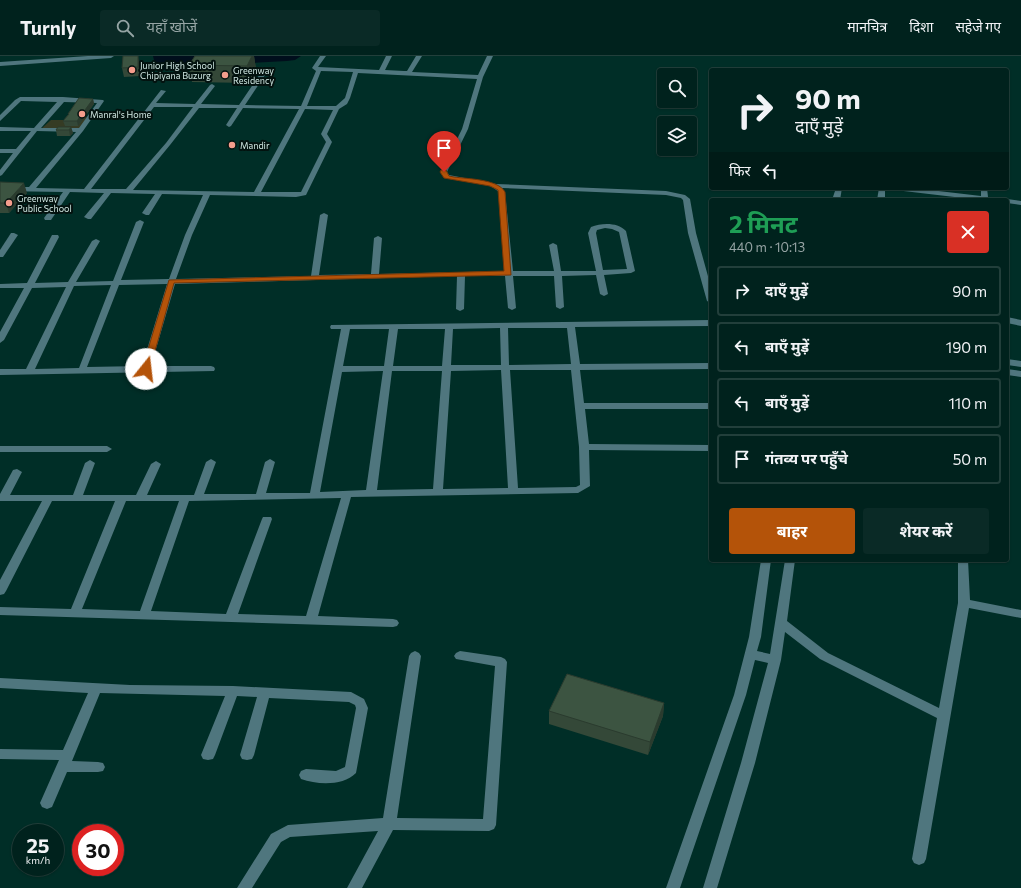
<!DOCTYPE html>
<html lang="hi">
<meta charset="utf-8">
<style>
:root{--surface:#00221d;--page:#0a2a26;--text:#f1f3f6;--muted:#95a4a4;--line:#223f3b;--accent:#b45309}
body{margin:0;font-family:Commissioner,"Noto Sans Devanagari",sans-serif;background:var(--page);color:var(--text);height:100vh;display:flex;flex-direction:column;font-size:15px;white-space:nowrap}
*{box-sizing:border-box;margin:0}
p{font-size:13px;color:var(--muted)}
.icon{flex:none;width:22px;height:22px;fill:none;stroke:currentColor;stroke-width:2;stroke-linecap:round;stroke-linejoin:round}
.map{position:relative;flex:1;overflow:hidden}
.details{position:absolute;left:709px;top:142px;width:300px;height:364px;display:flex;flex-direction:column;background:var(--surface);border-radius:4px;box-shadow:0 1px 3px #0004,0 0 0 1px var(--line)}
.details>*{flex:none}
.banner{position:absolute;left:709px;top:12px;width:300px;height:122px;border-radius:4px;box-shadow:0 1px 3px #0004,0 0 0 1px var(--line);background:#00221d;color:var(--text);overflow:hidden}
.buttons{position:absolute;left:657px;top:12px;display:grid;gap:8px}
.buttons a{display:grid;place-items:center;width:40px;height:40px;border-radius:4px;background:var(--surface);box-shadow:0 1px 3px #0004,0 0 0 1px var(--line);font-size:20px}
.speed{position:absolute;left:12px;top:768px;display:flex;gap:8px;font-size:20px;font-weight:700;text-align:center}
.speed>*{display:grid;place-content:center;width:52px;height:52px;border-radius:50%;background:var(--surface);box-shadow:0 1px 3px #0004,0 0 0 1px var(--line);line-height:1}
.speed small{font-size:10px;font-weight:400}
.speed .limit{border:6px solid #d22;background:#fff;color:#111}
.pin{position:absolute;display:grid;place-items:center;width:34px;height:34px;color:#fff;margin:-41px -17px;border-radius:50% 50% 50% 0;rotate:-45deg;box-shadow:0 0 4px #0007}
.pin .icon{rotate:45deg}
.me{position:absolute;width:44px;margin:-22px;rotate:16deg;stroke-linejoin:round;filter:drop-shadow(0 0 3px #0008)}
.turn{display:flex;align-items:center;gap:14px;height:84px;padding:0 20px;font-size:18px}
.turn .icon{width:52px;height:52px;stroke-width:2.5}
.turn b{display:block;font-size:28px;line-height:34px}
.then{display:flex;align-items:center;height:38px;padding:0 20px;background:#0003;gap:8px;font-size:15px}
.round{display:grid;place-items:center;flex:none;width:42px;height:42px;border-radius:4px;background:var(--page)}
.overview{display:flex;align-items:center;justify-content:space-between;height:68px;padding:0 20px}
h1{font-size:24px;font-weight:700;line-height:30px;color:#1e9e55}
.action{display:flex;gap:8px;margin-top:auto;padding:8px 20px}
.action a{flex:1;height:46px;border-radius:4px;background:var(--accent);color:#fff;font-size:16px;font-weight:700;line-height:46px;text-align:center}
.action a+a{background:var(--page);color:var(--text)}
ul{padding:0;list-style:none}
li{display:flex;align-items:center;gap:12px;height:50px;margin:0 8px 6px;padding:0 12px;border:2px solid var(--line);border-radius:4px}
li div{flex:1}
li b{display:block;font-size:15px}
li em{font-style:normal}
header{display:flex;align-items:center;gap:24px;box-sizing:border-box;height:56px;padding:0 20px;background:var(--surface);border-bottom:1px solid var(--line)}
header strong{font-size:19px}
nav{display:flex;gap:22px;margin-inline-start:auto;font-size:14px}
.search{width:280px;height:36px;background:var(--page);display:flex;align-items:center;gap:10px;box-sizing:border-box;padding:0 14px;border-radius:4px;color:var(--muted);font-size:15px}
.map>svg:first-child{display:block}
</style>
<header>
<strong>Turnly</strong>
<div class="search"><svg class="icon" aria-label="search" viewBox="0 0 24 24"><circle cx="10" cy="10" r="6"/><path d="M15 15l6 6"/></svg>यहाँ खोजें</div>
<nav><a>मानचित्र</a><a>दिशा</a><a>सहेजे गए</a></nav>
</header>
<div class="map">
<svg width="1021" height="832" viewBox="0 0 1021 832">
<rect width="100%" height="100%" fill="#002e27"/>
<polygon fill="#353b24" points="73,61 87,61 80,73 41,73 51,64 70,64"/>
<polygon fill="#000e1c" points="153,0 301,0 295,4 287,5 194,10 162,14 156,12"/>
<g fill="none" stroke-linecap="round" stroke-linejoin="round">
<g fill="#4f767e" fill-rule="evenodd">
<polygon points="88,0 114,0 111,2 0,10 0,6"/>
<path d="M320,0H326L318,11L379,14L386,0H392L385,14L404,15H407L416,0H422L412,16L478,19L487,0H493L483,21L468,73L447,116L449,119L496,128L666,135L685,139L690,143L696,177L711,231V247L707,245L688,177L683,144L681,142L666,139L502,132L505,136L513,215H554L549,189L553,187L557,189L561,215H596L588,177L591,171C602,167 617,166 626,175L635,215L631,217L604,219L608,238L604,240L600,238L596,219L562,220L564,251L560,253L556,251L554,220H513L516,252L512,254L508,252L505,220H465L464,253L460,255L456,253L457,220L175,228L151,310H211L214,311L215,313L214,315L0,319V313H26L66,231L32,232L4,284L0,287V276L24,232H0V228L27,227L52,179H58L59,181L35,227L68,226L92,185L96,183L100,185L76,226L113,225L136,166L140,164L144,166L121,224L169,223L185,179L203,139L162,138L149,159H146L142,157L155,138L111,137L91,163H88L84,161L104,137L70,136L51,164H45L44,162L63,136L0,135V131H29L76,76L37,75L2,119L0,120V114L13,97H0V93H16L31,75H0V71L34,72L57,46L21,45L0,65V59L15,44L20,41H63L103,44L104,45L83,75L36,132L84,133L161,34L166,35L156,47L195,48L210,29L212,28L215,30L201,48L239,49L260,18L262,17L265,19L245,49L301,50L316,15L312,12ZM321,15L353,16L345,42L336,50H307ZM358,17L477,23L462,73L441,116L445,122C461,126 486,124 499,136L505,215L379,218L382,182L378,180L374,182L371,218L319,219L328,159L324,157L320,159L311,220L176,223L192,179L210,139L296,141L306,139L332,86L327,78L339,53L347,48L350,42ZM64,46L97,47L79,72H41ZM154,51H193L166,87L126,133H91ZM199,52H237L226,69L229,71L231,70L243,52L299,53L254,136L133,134L170,89ZM305,53L333,54L321,78L326,86L301,136H261ZM605,172L612,173L619,176L627,213L603,214L596,177L597,174ZM167,228L142,310L87,311L119,229ZM111,229L79,312L35,313L74,230Z"/>
<polygon points="836,132 842,132 840,144 832,144"/>
<polygon points="879,132 885,132 885,144 877,144"/>
<polygon points="892,132 913,132 981,140 981,132 987,132 988,141 998,142 1002,144 980,144 895,134"/>
<polygon points="1007,143 1021,145 1021,149 1007,147 1007,144 1004,144"/>
<polygon points="11,177 14,177 18,179 3,201 0,201 0,194"/>
<polygon points="1007,261 1021,264 1021,270 1007,267"/>
<path d="M711,264V270L575,271L580,308L711,307V313L580,314L584,347H711V353H585L589,388L711,389V395L589,394L590,430L578,437L351,441L318,560L393,563L397,564L399,567L397,570L393,571L0,559V551L71,553L115,445H52L6,535L4,538L0,539V524L42,445H0V438L13,414L17,413L22,416L10,439H73L85,407L90,404L95,407L83,439H136L151,408L156,405L161,408L147,439H194L206,406L211,403L216,406L204,438H256L265,406L270,403L275,406L266,437H310L341,273H331L330,271L331,269ZM500,272L501,309H451L453,273ZM508,272H567L571,308L509,309ZM350,273H389L384,310H343ZM398,273H445L442,310H393ZM501,314L508,432L443,433L451,315ZM510,314H571L579,391L580,429L576,431L518,432ZM383,315L366,434L320,436L342,316ZM392,315H442L433,433L377,434ZM341,442L306,560L238,558L272,463L271,461H263L262,463L226,558L151,555L189,445ZM126,445H179L140,555L82,553Z"/>
<polygon points="1007,303 1021,305 1021,311 1007,309"/>
<polygon points="1007,313 1021,315 1021,321 1007,319"/>
<polygon points="0,390 107,390 112,393 107,396 0,396"/>
<polygon points="761,504 771,504 761,581 757,595 770,598 785,504 795,504 787,565 828,597 939,652 958,547 958,504 968,504 970,544 1021,554 1021,562 969,552 926,803 924,807 919,809 914,807 912,803 937,662 820,603 785,576 781,604 755,707 717,832 703,832 741,707 768,607 755,604 746,639 680,832 666,832 734,639 749,581"/>
<polygon points="415,595 419,597 421,600 397,762 483,763 495,610 456,603 454,600 456,597 460,595 501,601 505,603 507,606 496,769 494,773 489,775 393,774 362,832 347,832 378,775 290,781 281,786 252,832 237,832 271,778 288,769 383,762 409,600 411,597"/>
<path d="M0,622L130,629L233,630L351,636L364,643L368,652L356,717C343,730 318,729 301,723L299,719L301,715L306,713L336,715L345,711L356,652L355,649L349,646L269,642L254,699L252,703L247,704L242,703L240,699L257,641L237,640L215,699L213,703L208,704L203,703L201,699L225,640L100,637L72,705L98,706L103,707L105,711L103,715L98,716H67L52,751L47,753L42,751L40,747L59,704L0,703V693L63,694L88,637L0,632Z"/>
</g>
</g>
<g fill="#344838">
<polygon points="195,0 254,0 256,13 249,27 192,26 189,9"/>
<polygon points="139,6 140,20 124,21 122,12"/>
<polygon points="93,43 94,48 78,70 65,70 63,65 68,59 68,58"/>
<polygon points="71,71 73,77 70,80 57,80 56,74"/>
<polygon points="0,126 27,137 9,157 0,157"/>
<polygon points="664,647 663,660 648,699 549,668 549,655"/>
</g>
<g fill="#2a3b2e">
<polygon points="138,0 139,6 140,20 138,11"/>
<polygon points="252,0 254,0 256,13 249,27 247,10"/>
<polygon points="93,43 94,48 78,70 77,65"/>
<polygon points="71,71 73,77 70,80 69,74"/>
<polygon points="24,127 27,137 9,157 6,147"/>
<polygon points="664,647 663,660 648,699 650,686"/>
</g>
<g fill="#3c5441" stroke="#2a3b2e">
<polygon points="123,0 138,0 138,11 122,12"/>
<polygon points="195,0 252,0 247,10 189,9"/>
<polygon points="79,42 93,43 77,65 63,65 69,58 68,58"/>
<polygon points="58,71 71,71 69,74 56,74"/>
<polygon points="0,126 24,127 6,147 0,147"/>
<polygon points="567,618 664,647 650,686 549,655"/>
</g>
<path fill="#b45309" stroke="#753606" d="M441,114H446L449,120L454,121C468,123 498,123 505,136L511,219L174,227L150,313L146,315L142,313L169,224L504,215L498,134L490,130L444,122L440,116Z"/>
<g fill="#f49d8c" stroke="#03120f" stroke-width="1.5">
<circle cx="132" cy="14" r="4"/>
<circle cx="225" cy="19" r="4"/>
<circle cx="82" cy="58" r="4"/>
<circle cx="232" cy="89" r="4"/>
<circle cx="9" cy="147" r="4"/>
</g>
<g text-anchor="middle" dominant-baseline="central" stroke-width="4" stroke-linejoin="round" paint-order="stroke">
<g font-size="9" fill="#d1e8e3" stroke="#03120f" text-anchor="start">
<text x="140" y="9">Junior High School<tspan x="140" dy="10">Chipiyana Buzurg</tspan></text>
<text x="233" y="14">Greenway<tspan x="233" dy="10">Residency</tspan></text>
<text x="90" y="58">Manral's Home</text>
<text x="240" y="89">Mandir</text>
<text x="17" y="142">Greenway<tspan x="17" dy="10">Public School</tspan></text>
</g>
</g>
</svg>
<div class="buttons">
<a><svg class="icon" aria-label="search" viewBox="0 0 24 24"><circle cx="10" cy="10" r="6"/><path d="M15 15l6 6"/></svg></a>
<a><svg class="icon" aria-label="layers" viewBox="0 0 24 24"><path d="M12 4l9 5-9 5-9-5zM3 14l9 5 9-5"/></svg></a>
</div>
<div class="speed"><div>25<small>km/h</small></div><div class="limit">30</div></div>
<div class="pin" style="left:444px;top:116px;background:#d93025"><svg class="icon" aria-label="arrive" viewBox="0 0 24 24"><path d="M6 21V4h12l-3 4 3 4H6"/></svg></div>
<svg class="me" style="left:146px;top:313px" viewBox="-20 -20 40 40"><circle r="19" fill="#fff"/><path d="M0-13L10 11 0 6-10 11z" fill="#b45309"/></svg>
<div class="banner">
<div class="turn"><svg class="icon" aria-label="right" viewBox="0 0 24 24"><path d="M7 20v-9h11M14 6l5 5-5 5"/></svg><div><b>90 m</b>दाएँ मुड़ें</div></div>
<div class="then">फिर<svg class="icon" aria-label="left" viewBox="0 0 24 24"><path d="M17 20v-9H6M10 6l-5 5 5 5"/></svg></div>
</div>
<section class="details">
<div class="overview"><div><h1>2 मिनट</h1><p>440 m · 10:13</p></div><a class="round" style="background:#d93025;color:#fff"><svg class="icon" aria-label="close" viewBox="0 0 24 24"><path d="M6 6l12 12M18 6L6 18"/></svg></a></div>
<ul>
<li><svg class="icon" aria-label="right" viewBox="0 0 24 24"><path d="M7 20v-9h11M14 6l5 5-5 5"/></svg><div><b>दाएँ मुड़ें</b></div><em>90 m</em></li>
<li><svg class="icon" aria-label="left" viewBox="0 0 24 24"><path d="M17 20v-9H6M10 6l-5 5 5 5"/></svg><div><b>बाएँ मुड़ें</b></div><em>190 m</em></li>
<li><svg class="icon" aria-label="left" viewBox="0 0 24 24"><path d="M17 20v-9H6M10 6l-5 5 5 5"/></svg><div><b>बाएँ मुड़ें</b></div><em>110 m</em></li>
<li><svg class="icon" aria-label="arrive" viewBox="0 0 24 24"><path d="M6 21V4h12l-3 4 3 4H6"/></svg><div><b>गंतव्य पर पहुँचे</b></div><em>50 m</em></li>
</ul>
<div class="action"><a>बाहर</a><a>शेयर करें</a></div>
</section>
</div>
